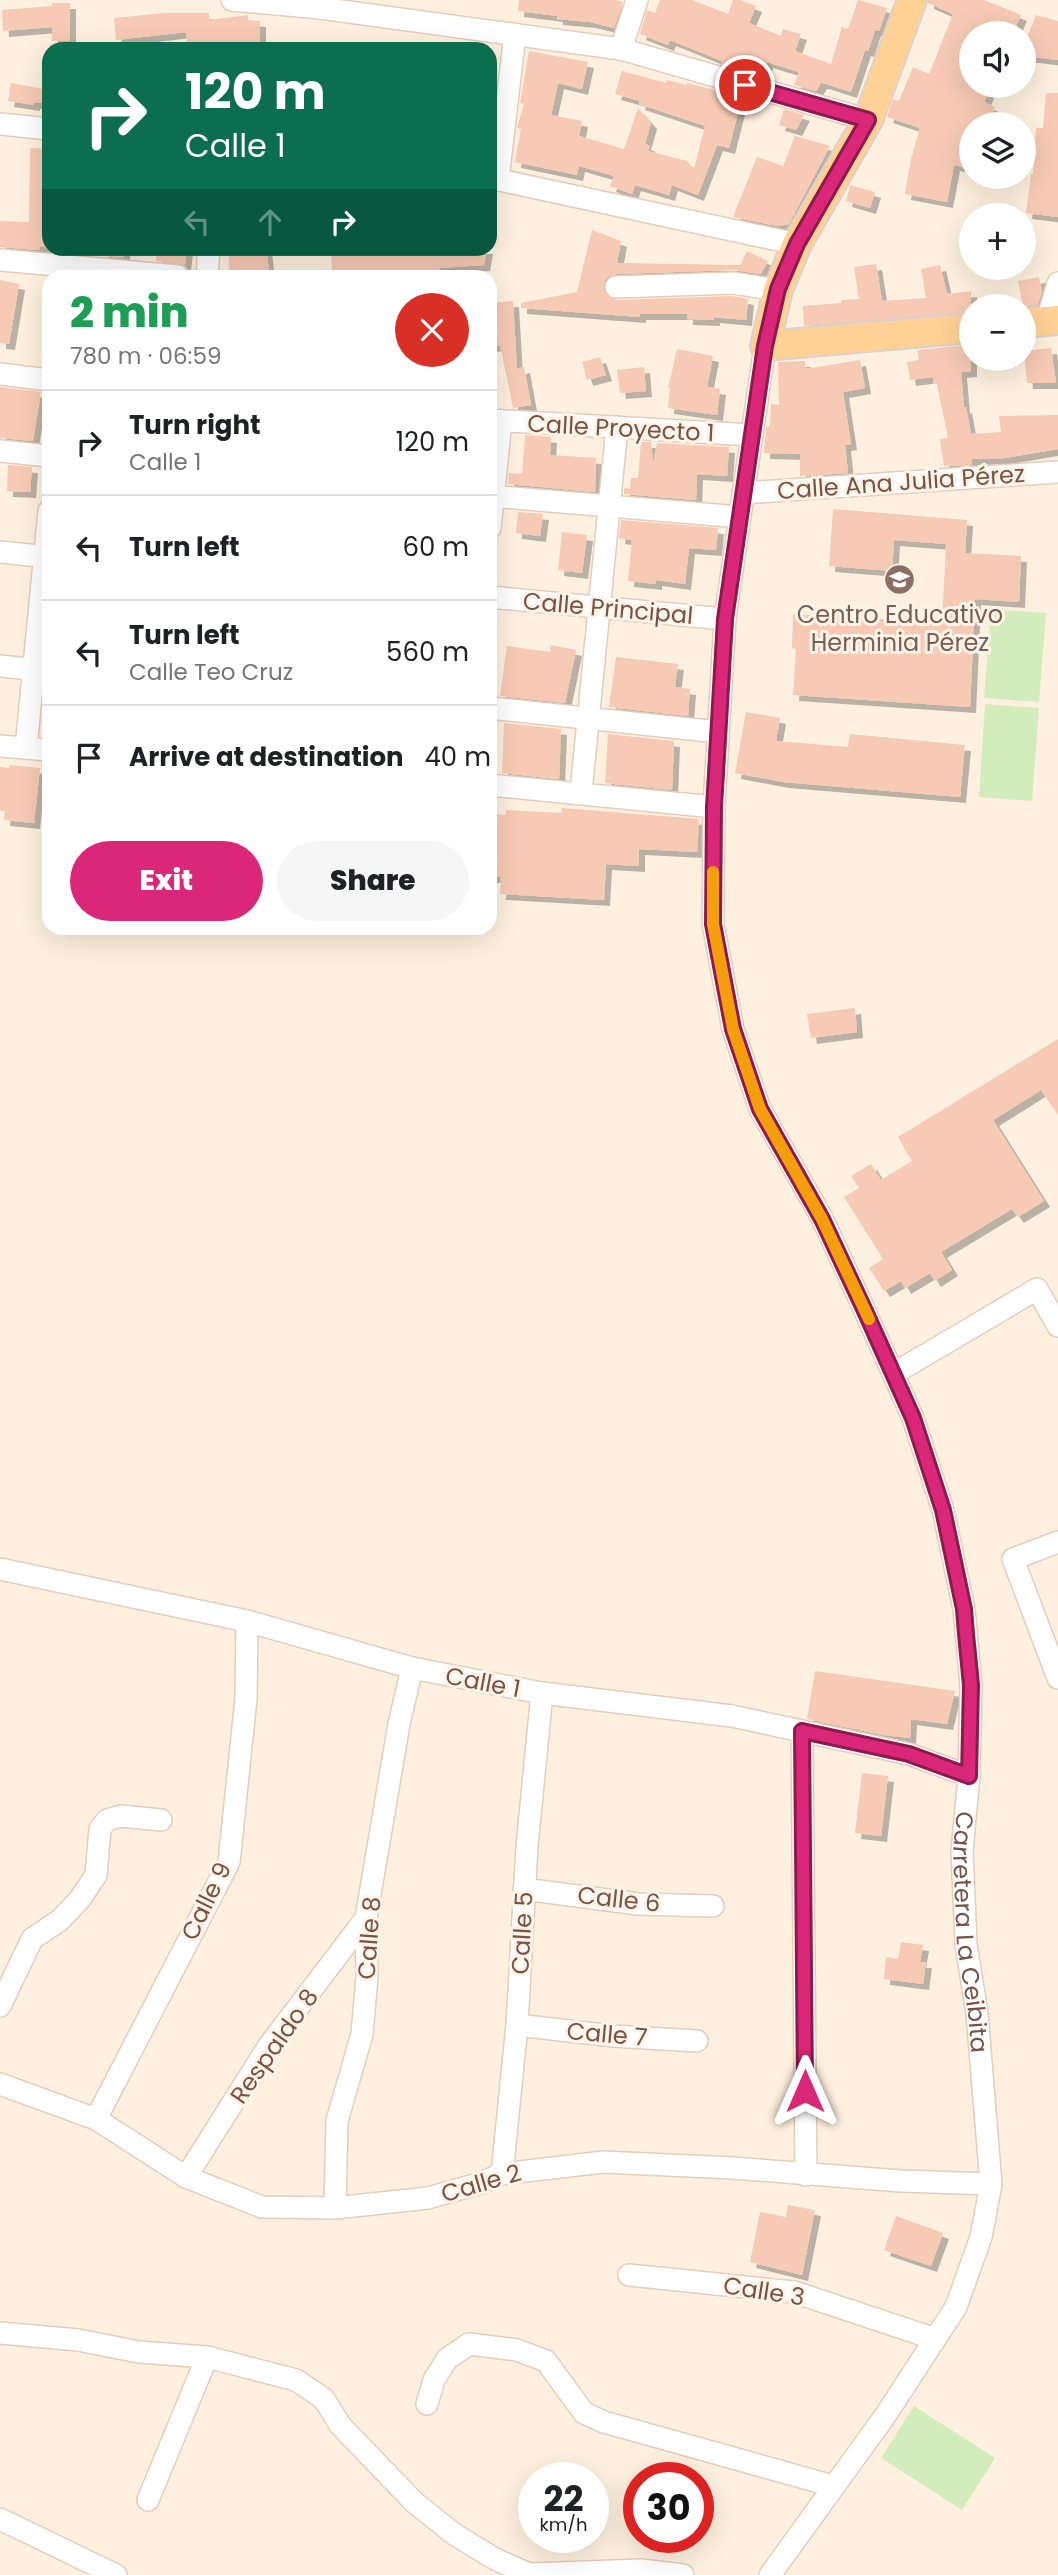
<!DOCTYPE html>
<meta charset="utf-8">
<style>
:root{--surface:#fff;--page:#f6f6f6;--text:#202124;--muted:#757577;--line:#e0e0e0;--accent:#db2777}
body{margin:0;font-family:Poppins,sans-serif;background:var(--page);color:var(--text);height:100vh;display:flex;flex-direction:column;font-size:26px;white-space:nowrap}
*{box-sizing:border-box;margin:0}
p{font-size:23px;color:var(--muted)}
.icon{flex:none;width:38px;height:38px;fill:none;stroke:currentColor;stroke-width:2;stroke-linecap:round;stroke-linejoin:round}
.map{position:relative;flex:1;overflow:hidden}
.drawer{position:absolute;left:42px;top:270px;width:455px;height:665px;display:flex;flex-direction:column;background:var(--surface);border-radius:21px;box-shadow:0 7px 28px #0002}
.drawer>*{flex:none}
.hud{position:absolute;left:42px;top:42px;width:455px;height:214px;border-radius:21px;box-shadow:0 7px 28px #0002;background:#0b6e4f;color:#fff;overflow:hidden}
.tools{position:absolute;left:959px;top:21px;display:grid;gap:14px}
.tools a{display:grid;place-items:center;width:77px;height:77px;border-radius:50%;background:var(--surface);box-shadow:0 7px 28px #0002;font-size:35px}
.speed{position:absolute;left:518px;top:2462px;display:flex;gap:14px;font-size:35px;font-weight:700;text-align:center}
.speed>*{display:grid;place-content:center;width:91px;height:91px;border-radius:50%;background:var(--surface);box-shadow:0 7px 28px #0002;line-height:1}
.speed small{font-size:18px;font-weight:400}
.speed .limit{border:10px solid #d22;background:#fff;color:#111}
.pin{position:absolute;display:grid;place-items:center;width:60px;height:60px;color:#fff;margin:-30px;border:4px solid #fff;border-radius:50%;box-shadow:0 2px 7px #0007}
.me{position:absolute;width:77px;margin:-38px;rotate:0deg;stroke-linejoin:round;filter:drop-shadow(0 0 5px #0008)}
.turn{display:flex;align-items:center;gap:24px;height:147px;padding:0 28px;font-size:32px}
.turn .icon{width:91px;height:91px;stroke-width:2.5}
.turn b{display:block;font-size:49px;line-height:60px}
.lanes{display:flex;align-items:center;height:66px;padding:0 28px;background:#0003;justify-content:center;gap:35px;direction:ltr}
.lanes .off{opacity:.35}
.round{display:grid;place-items:center;flex:none;width:74px;height:74px;border-radius:37px;background:var(--page)}
.overview{display:flex;align-items:center;justify-content:space-between;height:119px;padding:0 28px}
h1{font-size:42px;font-weight:800;line-height:52px;color:#1e9e55}
.button{display:flex;gap:14px;margin-top:auto;padding:14px 28px}
.button a{flex:1;height:80px;border-radius:42px;background:var(--accent);color:#fff;font-size:28px;font-weight:800;line-height:80px;text-align:center}
.button a+a{background:var(--page);color:var(--text)}
ul{padding:0;list-style:none}
li{display:flex;align-items:center;gap:21px;height:105px;padding:0 28px;border-top:2px solid var(--line)}
li div{flex:1}
li b{display:block;font-size:26px}
li em{font-style:normal}
.map>svg:first-child{display:block}
</style>
<div class="map">
<svg width="1058" height="2575" viewBox="0 0 1058 2575">
<defs>
<filter id="shadow"><feDropShadow dx="6" dy="6" stdDeviation="0" flood-color="#0004"/></filter>
</defs>
<rect width="100%" height="100%" fill="#fef0de"/>
<g fill="#d3ecbc">
<polygon points="991,609 1046,613 1039,702 984,698"/>
<polygon points="985,704 1039,708 1032,801 979,797"/>
<polygon points="914,2406 995,2458 962,2510 881,2458"/>
</g>
<g fill="#f6cab4" filter="url(#shadow)">
<polygon points="519,0 614,0 623,2 614,28 590,22 557,19 557,16 518,11"/>
<polygon points="660,0 692,0 728,14 733,0 740,0 756,6 749,23 781,36 783,29 801,34 795,51 831,64 842,27 848,29 858,0 887,8 879,31 875,30 868,51 865,50 851,92 823,83 821,83 816,91 794,85 799,72 767,62 764,70 750,64 748,72 721,64 722,61 670,40 668,45 640,34 647,10 655,13"/>
<polygon points="928,0 984,0 1021,15 1013,33 971,33 971,86 991,86 984,102 995,107 988,124 971,124 971,169 954,165 947,202 905,194 911,159 920,128 887,117 893,99 899,101 913,67 929,74 953,14 928,3"/>
<polygon points="52,3 70,3 70,41 52,41 52,27 3,31 2,10 52,6"/>
<polygon points="165,13 209,13 209,20 248,15 248,20 260,21 260,49 187,49 186,32 116,40 114,18"/>
<polygon points="1036,15 1058,21 1058,60 1024,56 1024,45"/>
<polygon points="529,51 588,62 582,89 558,83 551,115 582,121 579,136 624,149 638,108 651,123 645,144 650,146 648,151 687,161 694,169 705,126 639,104 640,101 615,94 622,71 666,83 667,80 686,85 687,83 742,97 729,148 717,145 698,195 672,185 669,195 635,185 632,194 610,186 614,176 579,166 577,175 515,162 521,129 517,128 524,104 520,103"/>
<polygon points="11,83 49,90 49,103 34,103 34,105 8,101"/>
<polygon points="1046,93 1058,93 1058,217 1026,213 1031,174 1033,174 1036,128 1043,128"/>
<polygon points="784,109 804,115 796,130 779,125"/>
<polygon points="795,136 830,146 789,224 778,226 733,217 757,157 783,166"/>
<polygon points="30,148 49,149 49,248 40,246 39,250 0,247 0,221 29,222"/>
<polygon points="850,185 875,192 870,208 846,201"/>
<polygon points="592,230 621,241 617,263 740,265 747,251 768,261 761,274 733,270 616,274 609,276 604,281 605,293 616,300 732,296 748,299 746,320 714,317 714,320 687,319 687,314 640,314 640,317 521,308 521,303 577,292"/>
<polygon points="103,248 125,248 123,258 102,256"/>
<polygon points="157,248 187,248 185,265 156,261"/>
<polygon points="229,248 266,248 269,271 229,270"/>
<polygon points="331,248 487,248 484,265 439,268 440,276 381,276 381,274 346,274 346,272 332,272"/>
<polygon points="876,264 882,301 926,298 921,269 940,265 947,294 971,291 971,312 804,326 803,306 841,303 841,300 859,299 854,267"/>
<polygon points="1039,277 1042,291 1038,305 1023,306 1018,281"/>
<polygon points="0,280 19,284 9,344 0,343"/>
<polygon points="513,301 517,369 524,367 531,405 513,408 500,345 490,346 490,303"/>
<polygon points="968,345 968,354 971,353 971,371 961,372 964,408 966,407 971,434 1001,432 999,416 1058,415 1058,449 1005,458 971,459 972,465 944,466 940,439 948,438 937,384 934,384 933,377 910,380 907,362 919,360 917,350"/>
<polygon points="1051,348 1056,383 1027,383 1024,351"/>
<polygon points="677,349 713,356 707,387 720,389 717,415 668,408 670,388 668,389"/>
<polygon points="600,357 606,375 587,380 582,362"/>
<polygon points="860,360 865,388 843,392 851,444 845,445 848,473 800,476 800,454 764,453 766,427 770,427 771,404 779,405 778,362 805,361 805,369"/>
<polygon points="644,367 646,391 620,393 617,370"/>
<polygon points="0,387 41,392 33,441 0,438"/>
<polygon points="525,435 551,437 550,455 596,458 595,492 508,484 509,473 522,474"/>
<polygon points="641,442 651,442 653,464 657,443 729,447 727,476 697,474 696,500 624,494 624,488 630,489 631,478 638,478"/>
<polygon points="8,465 32,467 30,492 7,491"/>
<polygon points="833,509 967,520 965,553 1021,556 1019,602 975,599 970,707 793,695 796,649 792,648 793,614 942,622 946,544 894,540 892,571 829,566"/>
<polygon points="518,512 543,514 540,536 516,533"/>
<polygon points="621,520 718,528 716,550 689,548 685,584 656,580 656,584 628,581 632,540 619,538"/>
<polygon points="562,532 587,535 582,573 558,570"/>
<polygon points="551,645 576,650 565,703 500,696 507,646 550,652"/>
<polygon points="616,657 678,664 675,687 690,689 688,716 609,707"/>
<polygon points="746,712 780,718 776,741 848,747 850,734 965,745 960,797 783,782 735,773"/>
<polygon points="504,723 561,729 559,779 502,773"/>
<polygon points="608,734 674,741 672,790 605,783"/>
<polygon points="10,765 40,768 34,823 4,820 5,811 0,810 0,767 9,768"/>
<polygon points="562,808 699,819 697,852 639,849 639,866 606,864 604,900 500,894 501,877 490,877 490,814 506,815 506,810 562,813"/>
<polygon points="855,1008 857,1032 811,1038 807,1014"/>
<polygon points="1058,1039 1058,1115 1041,1090 993,1120 1044,1201 1018,1217 1012,1209 941,1252 952,1270 935,1281 930,1273 905,1288 901,1281 884,1291 869,1268 883,1259 844,1197 859,1188 851,1176 871,1164 881,1180 912,1161 898,1137"/>
<polygon points="815,1671 955,1691 947,1724 911,1719 910,1738 883,1735 807,1719"/>
<polygon points="862,1773 888,1776 881,1836 855,1833"/>
<polygon points="901,1942 923,1945 920,1962 926,1962 923,1984 884,1979 886,1957 898,1959"/>
<polygon points="788,2205 815,2210 802,2275 750,2262 760,2212 786,2217"/>
<polygon points="896,2216 943,2233 931,2266 884,2250"/>
</g>
<g fill="none" stroke-linecap="round" stroke-linejoin="round">
<defs>
<g id="minor">
<polyline points="232,0 320,8 621,49 868,120"/>
<polyline points="621,49 637,0"/>
<polyline points="0,124 49,129"/>
<polyline points="490,178 797,244"/>
<polyline points="498,179 515,34"/>
<polyline points="0,260 178,276"/>
<polyline points="207,276 209,248"/>
<polyline points="616,287 733,283 778,290"/>
<polyline points="1047,321 1058,283"/>
<path id="s1" d="M765,346L725,619L714,807L713,924L733,1029L760,1109L822,1218L865,1311L913,1418L943,1510L964,1609L971,1685L969,1776L962,1851L966,1944L977,2013L991,2184L981,2237L956,2307L885,2416L770,2575"/>
<polyline points="0,374 49,380"/>
<polyline points="490,420 752,435"/>
<polyline points="0,451 49,456"/>
<polyline points="743,493 1058,472"/>
<polyline points="490,496 740,517"/>
<polyline points="490,528 501,421"/>
<polyline points="0,552 49,557"/>
<polyline points="490,597 725,619"/>
<polyline points="0,666 49,671"/>
<polyline points="490,708 718,732"/>
<polyline points="0,746 49,750"/>
<polyline points="26,748 49,511"/>
<polyline points="490,785 714,807"/>
<polyline points="581,792 617,427"/>
<polyline points="893,1374 1037,1289 1058,1326"/>
<polyline points="1058,1542 1013,1559 1058,1678"/>
<polyline points="0,1569 247,1621 412,1668 542,1693 732,1716 909,1754 969,1776"/>
<polyline points="802,1731 806,2175"/>
<polyline points="524,1889 638,1904 713,1906"/>
<polyline points="0,2006 32,1939 60,1920 80,1899 96,1875 100,1829 107,1820 121,1816 161,1820"/>
<polyline points="517,2025 613,2036 697,2041"/>
<polyline points="0,2084 96,2119 186,2177 262,2207 335,2208 428,2198 481,2183 502,2174 603,2162 733,2168 901,2181 991,2184"/>
<polyline points="96,2119 229,1862 246,1699 247,1621"/>
<polyline points="502,2174 517,2025 527,1846 542,1693"/>
<polyline points="186,2177 268,2047 366,1918"/>
<polyline points="335,2208 337,2121 362,2034 367,1977 366,1918 399,1724 412,1668"/>
<polyline points="629,2275 794,2292 935,2339"/>
<polyline points="0,2333 78,2340 139,2352 207,2357 296,2380 324,2399 340,2425 414,2502 454,2534 495,2559 529,2574 641,2570 683,2575"/>
<polyline points="427,2404 434,2380 447,2359 469,2344 517,2350 546,2361 584,2413 604,2422 833,2486"/>
<polyline points="148,2500 207,2357"/>
<polyline points="0,2519 116,2575"/>
</g>
<g id="major">
<polyline points="912,0 868,120 797,244 778,290 765,346 971,328"/>
<polyline points="1024,323 1058,320"/>
</g>
</defs>
<use href="#minor" stroke="#e5cdbd" stroke-width="24"/>
<use href="#major" stroke="#dbd2cf" stroke-width="32"/>
<use href="#minor" stroke="#fff" stroke-width="21"/>
<use href="#major" stroke="#ffd195" stroke-width="28"/>
</g>
<g fill="none" stroke-linecap="round" stroke-linejoin="round">
<defs>
<polyline id="route" points="745,85 868,120 797,244 778,289 765,346 725,619 714,807 713,924 733,1029 760,1109 822,1219 865,1311 913,1418 943,1510 964,1609 966,1634 971,1685 969,1776 909,1754 802,1731 805,2091"/>
</defs>
<use href="#route" stroke="#8e194d" stroke-width="18"/>
<use href="#route" stroke="#db2777" stroke-width="12"/>
<polyline stroke="#f59e0b" stroke-width="12" points="713,872 713,924 733,1029 760,1109 822,1219 869,1319"/>
</g>
<defs>
<symbol id="school-disc" viewBox="-11 -11 22 22"><circle r="9.5" fill="#8d6e63" stroke="#fff4e7"/><path d="M0-5L7-2L0 1L-7-2ZM-4 1L0 2.5L4 1V4Q0 6-4 4Z" fill="#fff"/></symbol>
</defs>
<g fill-rule="evenodd">
<use href="#school-disc" x="882" y="562" width="35" height="35"/>
</g>
<g text-anchor="middle" dominant-baseline="central" stroke-width="6" stroke-linejoin="round" paint-order="stroke">
<g font-size="24" fill="#765345" stroke="#fff4e7">
<text transform="translate(621 428) rotate(3)">Calle Proyecto 1</text>
<text transform="translate(901 482) rotate(-4)">Calle Ana Julia Pérez</text>
<text transform="translate(608 608) rotate(5)">Calle Principal</text>
<text transform="translate(483 1682) rotate(11)">Calle 1</text>
<text transform="translate(619 1899) rotate(6)">Calle 6</text>
<text transform="translate(206 1901) rotate(-64)">Calle 9</text>
<text stroke="none"><textPath href="#s1" startOffset="1640">Carretera La Ceibita</textPath></text>
<text transform="translate(522 1933) rotate(-87)">Calle 5</text>
<text transform="translate(369 1938) rotate(-86)">Calle 8</text>
<text transform="translate(607 2034) rotate(5)">Calle 7</text>
<text transform="translate(274 2046) rotate(-55)">Respaldo 8</text>
<text transform="translate(481 2183) rotate(-16)">Calle 2</text>
<text transform="translate(764 2291) rotate(9)">Calle 3</text>
</g>
<g font-size="24" fill="#785e54" stroke="#fff4e7">
<text x="900" y="614">Centro Educativo<tspan x="900" dy="28">Herminia Pérez</tspan></text>
</g>
</g>
</svg>
<div class="tools">
<a><svg class="icon" aria-label="sound" viewBox="0 0 24 24"><path d="M4 9h4l5-4v14l-5-4H4zM17 9q2 3 0 6"/></svg></a>
<a><svg class="icon" aria-label="layers" viewBox="0 0 24 24"><path d="M12 4l9 5-9 5-9-5zM3 14l9 5 9-5"/></svg></a>
<a>+</a>
<a>−</a>
</div>
<div class="speed"><div>22<small>km/h</small></div><div class="limit">30</div></div>
<div class="pin" style="left:745px;top:85px;background:#d93025"><svg class="icon" aria-label="arrive" viewBox="0 0 24 24"><path d="M6 21V4h12l-3 4 3 4H6"/></svg></div>
<svg class="me" style="left:805px;top:2091px" viewBox="-20 -20 40 40"><path d="M0-17L14 15 0 8-14 15z" fill="#db2777" stroke="#fff" stroke-width="4"/></svg>
<div class="hud">
<div class="turn"><svg class="icon" aria-label="right" viewBox="0 0 24 24"><path d="M7 20v-9h11M14 6l5 5-5 5"/></svg><div><b>120 m</b>Calle 1</div></div>
<div class="lanes"><svg class="icon off" aria-label="left" viewBox="0 0 24 24"><path d="M17 20v-9H6M10 6l-5 5 5 5"/></svg><svg class="icon off" aria-label="ahead" viewBox="0 0 24 24"><path d="M12 20V5M6 11l6-6 6 6"/></svg><svg class="icon" aria-label="right" viewBox="0 0 24 24"><path d="M7 20v-9h11M14 6l5 5-5 5"/></svg></div>
</div>
<section class="drawer">
<div class="overview"><div><h1>2 min</h1><p>780 m · 06:59</p></div><a class="round" style="background:#d93025;color:#fff"><svg class="icon" aria-label="close" viewBox="0 0 24 24"><path d="M6 6l12 12M18 6L6 18"/></svg></a></div>
<ul>
<li><svg class="icon" aria-label="right" viewBox="0 0 24 24"><path d="M7 20v-9h11M14 6l5 5-5 5"/></svg><div><b>Turn right</b><p>Calle 1</p></div><em>120 m</em></li>
<li><svg class="icon" aria-label="left" viewBox="0 0 24 24"><path d="M17 20v-9H6M10 6l-5 5 5 5"/></svg><div><b>Turn left</b></div><em>60 m</em></li>
<li><svg class="icon" aria-label="left" viewBox="0 0 24 24"><path d="M17 20v-9H6M10 6l-5 5 5 5"/></svg><div><b>Turn left</b><p>Calle Teo Cruz</p></div><em>560 m</em></li>
<li><svg class="icon" aria-label="arrive" viewBox="0 0 24 24"><path d="M6 21V4h12l-3 4 3 4H6"/></svg><div><b>Arrive at destination</b></div><em>40 m</em></li>
</ul>
<div class="button"><a>Exit</a><a>Share</a></div>
</section>
</div>
